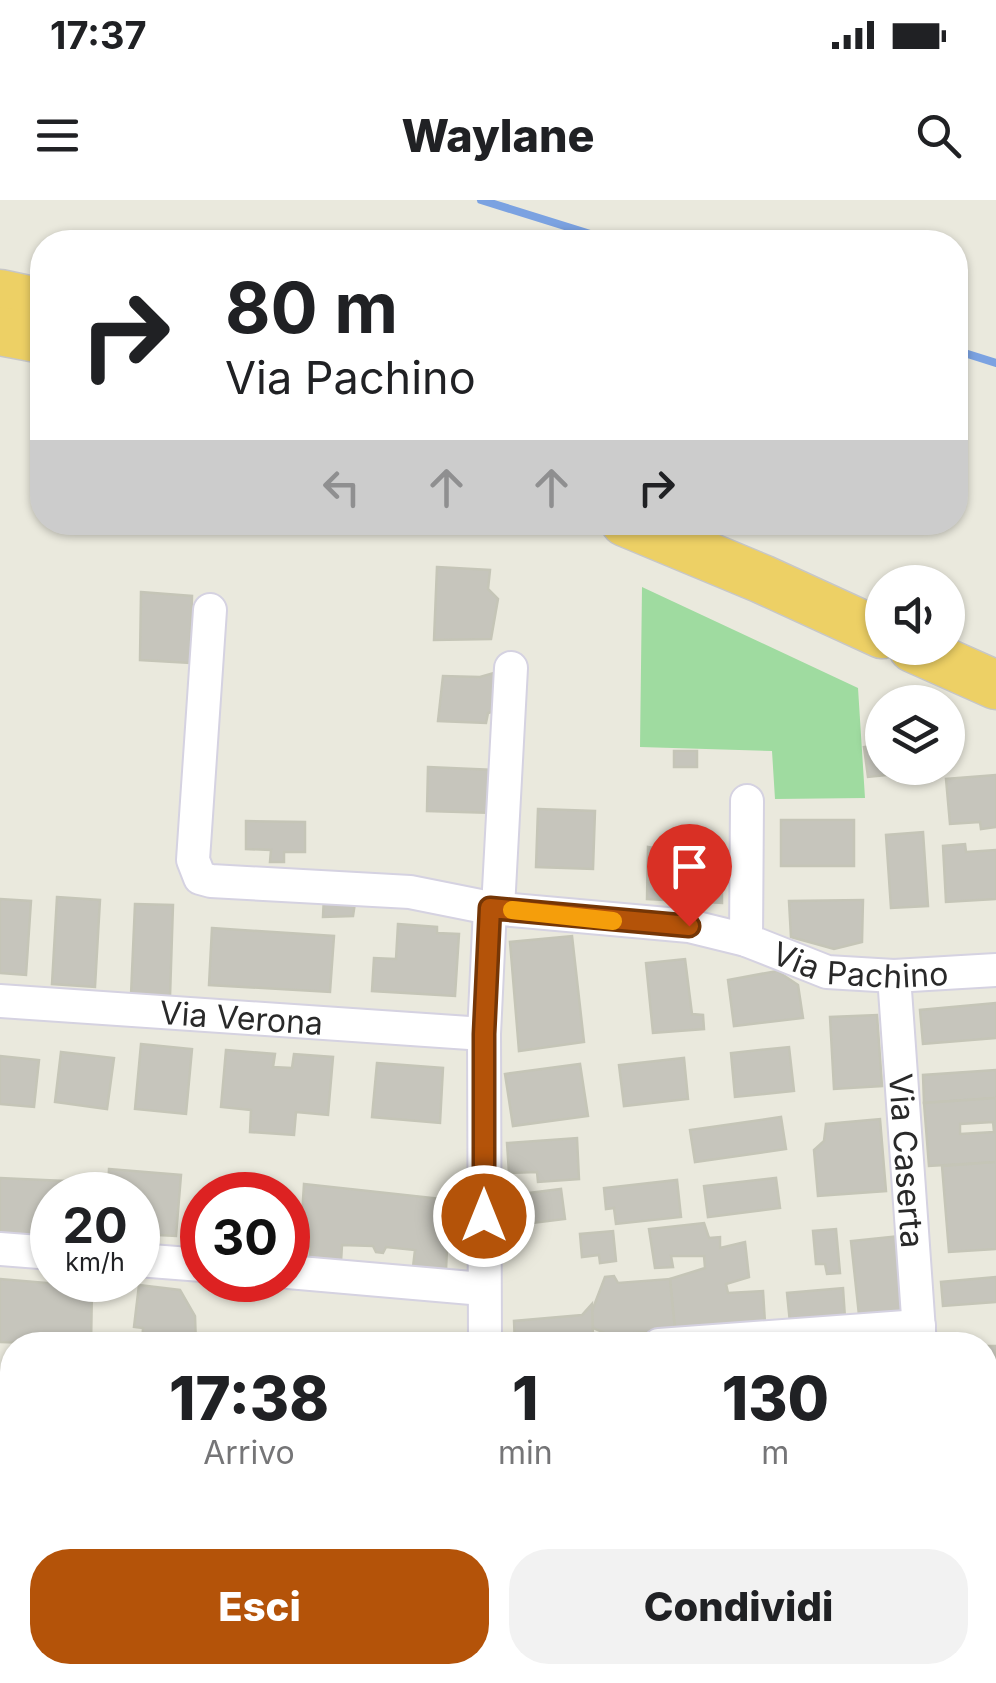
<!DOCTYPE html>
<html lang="it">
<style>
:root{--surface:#fff;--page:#f2f2f2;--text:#202124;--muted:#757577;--accent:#b45309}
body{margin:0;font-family:Inter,sans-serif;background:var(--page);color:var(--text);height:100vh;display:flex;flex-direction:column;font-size:38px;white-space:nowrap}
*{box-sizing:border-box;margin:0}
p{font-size:32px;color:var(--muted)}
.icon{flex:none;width:55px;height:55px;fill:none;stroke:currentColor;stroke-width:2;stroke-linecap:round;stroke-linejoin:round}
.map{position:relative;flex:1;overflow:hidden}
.details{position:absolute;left:0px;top:1132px;width:998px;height:352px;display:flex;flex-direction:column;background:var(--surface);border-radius:40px 40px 0 0;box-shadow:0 2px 8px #0004}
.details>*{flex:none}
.banner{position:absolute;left:30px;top:30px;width:938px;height:305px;border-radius:40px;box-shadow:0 2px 8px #0004;background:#fff;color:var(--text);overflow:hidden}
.tools{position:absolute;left:865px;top:365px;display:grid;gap:20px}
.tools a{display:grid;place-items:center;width:100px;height:100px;border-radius:50%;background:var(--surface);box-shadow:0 2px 8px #0004;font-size:50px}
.speed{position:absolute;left:30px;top:972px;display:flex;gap:20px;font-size:50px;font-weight:700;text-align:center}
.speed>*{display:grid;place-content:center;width:130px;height:130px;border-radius:50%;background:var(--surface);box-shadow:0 2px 8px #0004;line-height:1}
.speed small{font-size:25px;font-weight:400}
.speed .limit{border:15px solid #d22;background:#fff;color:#111}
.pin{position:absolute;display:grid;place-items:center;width:85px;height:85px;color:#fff;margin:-102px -42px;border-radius:50% 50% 50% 0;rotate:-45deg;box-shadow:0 0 10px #0007}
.pin .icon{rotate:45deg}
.me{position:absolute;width:110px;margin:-55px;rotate:0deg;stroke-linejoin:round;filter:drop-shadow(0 0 8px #0008)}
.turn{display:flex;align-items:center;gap:35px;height:210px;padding:0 30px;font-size:45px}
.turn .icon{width:130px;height:130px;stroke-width:2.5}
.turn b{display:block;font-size:70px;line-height:85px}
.lanes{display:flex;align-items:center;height:95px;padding:0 30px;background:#0003;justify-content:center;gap:50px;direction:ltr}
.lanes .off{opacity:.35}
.eta{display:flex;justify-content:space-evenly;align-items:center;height:170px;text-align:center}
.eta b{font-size:60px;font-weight:800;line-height:70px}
.primary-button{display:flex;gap:20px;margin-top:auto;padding:20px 30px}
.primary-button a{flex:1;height:115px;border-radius:40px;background:var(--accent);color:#fff;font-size:40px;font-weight:800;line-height:115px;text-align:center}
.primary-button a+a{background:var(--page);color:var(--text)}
.status{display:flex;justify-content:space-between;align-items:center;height:70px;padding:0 50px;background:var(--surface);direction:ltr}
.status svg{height:28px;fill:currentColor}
header{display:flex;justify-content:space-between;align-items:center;height:130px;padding:0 30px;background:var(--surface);font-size:45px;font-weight:800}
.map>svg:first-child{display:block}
</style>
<div class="status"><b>17:37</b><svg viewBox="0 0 49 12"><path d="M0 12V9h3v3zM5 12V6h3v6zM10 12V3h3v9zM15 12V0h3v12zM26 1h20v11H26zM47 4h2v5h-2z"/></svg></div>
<header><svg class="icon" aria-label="menu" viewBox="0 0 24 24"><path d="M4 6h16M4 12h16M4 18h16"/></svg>Waylane<svg class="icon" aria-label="search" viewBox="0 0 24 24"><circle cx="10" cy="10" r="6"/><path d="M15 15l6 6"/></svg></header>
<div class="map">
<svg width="996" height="1483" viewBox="0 0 996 1483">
<rect width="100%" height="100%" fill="#eae9dd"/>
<polygon fill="#9fdba0" points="642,387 858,488 865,598 775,599 772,551 640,547"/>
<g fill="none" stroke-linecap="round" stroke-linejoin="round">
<g stroke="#7ba2e1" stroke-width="8">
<polyline points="481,0 616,42"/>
<polyline points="955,150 996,163"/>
</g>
</g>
<g fill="#c6c5bc" stroke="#c5c5b7" stroke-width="2.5" fill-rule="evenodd">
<polygon points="437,367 490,370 488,389 498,399 491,439 434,440"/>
<polygon points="141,392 192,396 190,463 140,460"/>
<polygon points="501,471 499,510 488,513 486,523 438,521 443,476 480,477"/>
<polygon points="882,545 882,568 925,568 925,571 868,577 864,547"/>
<rect x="674" y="551" width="23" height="16"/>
<polygon points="428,567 495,570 494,613 427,611"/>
<polygon points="996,575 996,627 981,629 980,622 950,624 946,579"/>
<polygon points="538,609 595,611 593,669 536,667"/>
<rect x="781" y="620" width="73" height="46"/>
<polygon points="246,621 305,622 305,652 284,652 284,662 270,662 271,650 246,649"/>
<polygon points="923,632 928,706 891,708 886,635"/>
<polygon points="965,644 966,652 996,650 996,699 946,702 943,646"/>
<polygon points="648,647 674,651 692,657 698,651 722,652 722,703 647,699"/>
<polygon points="324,696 356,696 353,716 323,717"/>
<polygon points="57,697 100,700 95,787 52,784"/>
<polygon points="0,699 31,701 26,775 0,773"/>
<polygon points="863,700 862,742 834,749 791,737 789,701"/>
<polygon points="135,704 173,705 170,797 131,795"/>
<polygon points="398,724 437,727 437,733 459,734 455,796 372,791 374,758 396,759"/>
<polygon points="212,728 334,736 330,792 209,785"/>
<polygon points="572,736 584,842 519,851 510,742"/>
<polygon points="685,759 692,814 703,815 704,829 653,833 646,763"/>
<polygon points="777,771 798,785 803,818 734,826 728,780"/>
<polygon points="996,803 996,838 923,844 920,810"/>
<polygon points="877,815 882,886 834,889 830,817"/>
<polygon points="141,844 192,849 186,914 135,909"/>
<polygon points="789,847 794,891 735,897 731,853"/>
<polygon points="226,850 275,854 273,867 292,868 294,854 333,857 328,915 296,912 294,935 250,932 251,910 221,907"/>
<polygon points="61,852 114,858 107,909 55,902"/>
<polygon points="0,856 39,860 34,907 0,904"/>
<polygon points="684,858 688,899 624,906 619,865"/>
<polygon points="377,863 443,868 440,923 372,917"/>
<polygon points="580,864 588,916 513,926 505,874"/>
<polygon points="996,870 996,898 924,903 923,875"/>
<path d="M996,898V962L929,966L924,903ZM993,922L994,932L960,934V924Z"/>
<polygon points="781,917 786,949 695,962 690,930"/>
<polygon points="880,919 886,991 818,996 814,950 824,941 826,924"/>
<polygon points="577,938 579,979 538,982 537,972 509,973 507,943"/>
<polygon points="996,962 996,1049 949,1052 942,966"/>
<polygon points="109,969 181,975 176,1036 138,1034 138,995 108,995"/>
<polygon points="0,978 65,981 70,995 52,995 52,1038 0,1034"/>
<polygon points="776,978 780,1008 708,1017 704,986"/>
<polygon points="677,980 681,1017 616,1024 614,1008 606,1009 604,988"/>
<polygon points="304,984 461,1001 461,1030 451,1039 447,1049 446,1070 413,1067 415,1050 386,1047 383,1053 376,1052 373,1046 342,1045 341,1062 310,1059 309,1027 302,1016"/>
<polygon points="561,989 565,1019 515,1025 512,995"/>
<polygon points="704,1023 709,1038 720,1037 720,1048 745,1042 749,1077 726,1084 728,1093 763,1091 765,1123 675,1130 670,1079 705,1068 704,1056 671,1056 673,1067 655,1068 649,1029"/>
<polygon points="836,1029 840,1073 827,1074 825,1064 816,1064 813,1031"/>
<polygon points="613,1031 616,1061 600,1063 599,1055 582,1057 580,1034"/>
<polygon points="899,1036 906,1110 859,1115 851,1041"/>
<polygon points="614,1076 618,1083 670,1079 675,1130 609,1135 593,1128 592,1111 605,1077"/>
<polygon points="996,1077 996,1102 943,1106 941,1082"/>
<polygon points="0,1079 92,1087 91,1145 0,1142"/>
<polygon points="139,1085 180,1090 195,1116 196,1145 142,1145 143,1128 134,1127"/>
<polygon points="843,1088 845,1118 790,1123 787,1093"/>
<polygon points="592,1104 593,1137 515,1145 514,1121 582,1115"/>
<polygon points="985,1146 996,1146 996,1170 985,1171"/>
<polygon points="996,1217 996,1244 985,1245 985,1218"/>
<polygon points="12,1231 12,1287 5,1288 0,1232"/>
<polygon points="996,1244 993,1278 985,1278 985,1245"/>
<polygon points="996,1295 996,1338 985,1339 985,1296"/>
<polygon points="996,1351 996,1370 985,1371 985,1352"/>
<polygon points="996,1408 996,1483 975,1483 974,1472 985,1472 985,1409"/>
<rect x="513" y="1472" width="21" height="11"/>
<polygon points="661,1472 902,1472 903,1483 662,1483"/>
<polygon points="388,1478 388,1483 328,1483"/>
</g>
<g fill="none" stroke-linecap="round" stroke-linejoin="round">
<defs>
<g id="minor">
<path id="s1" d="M210,410L193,660L200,678L211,681L410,692L490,708L689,726L746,740L827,772L894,776L996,770"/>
<polyline points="498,708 511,468"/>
<polyline points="746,740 747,601"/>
<path id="s2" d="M894,776L920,1145"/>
<path id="s3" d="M0,801L484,834"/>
<polyline points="0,1049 52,1053"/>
<polyline points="138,1060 202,1065"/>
<polyline points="288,1072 483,1089"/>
<polyline points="485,1145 484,834 490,708"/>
<polyline points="659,1145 919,1126"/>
<polyline points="497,1472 498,1483"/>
<polyline points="946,1472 947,1483"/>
</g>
<g id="highway">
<polyline points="0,94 42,103"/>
<polyline points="0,131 42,139"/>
<polyline points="625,322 762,379 882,434"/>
<polyline points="913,448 996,485"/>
</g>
</defs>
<use href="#minor" stroke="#d5d2e1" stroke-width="36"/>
<use href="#highway" stroke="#c7c7c7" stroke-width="51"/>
<use href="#minor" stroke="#fff" stroke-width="32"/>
<use href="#highway" stroke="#edd065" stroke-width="48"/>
</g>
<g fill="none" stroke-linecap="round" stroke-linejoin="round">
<defs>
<polyline id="route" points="484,1016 484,834 490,708 689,726"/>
</defs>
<use href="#route" stroke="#753606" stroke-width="25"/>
<use href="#route" stroke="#b45309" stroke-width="18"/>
<polyline stroke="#f59e0b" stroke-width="18" points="512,710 613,721"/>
</g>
<g text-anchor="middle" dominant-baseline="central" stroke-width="8" stroke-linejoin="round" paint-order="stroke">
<g font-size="32" fill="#292929" stroke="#fff">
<text stroke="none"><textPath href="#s1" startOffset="940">Via Pachino</textPath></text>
<text stroke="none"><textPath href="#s3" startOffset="242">Via Verona</textPath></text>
<text stroke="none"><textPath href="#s2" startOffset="185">Via Caserta</textPath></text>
</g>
</g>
</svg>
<div class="tools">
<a><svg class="icon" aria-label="sound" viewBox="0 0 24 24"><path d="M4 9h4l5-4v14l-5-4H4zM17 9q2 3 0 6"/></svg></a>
<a><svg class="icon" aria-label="layers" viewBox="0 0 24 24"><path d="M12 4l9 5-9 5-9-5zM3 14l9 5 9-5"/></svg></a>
</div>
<div class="speed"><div>20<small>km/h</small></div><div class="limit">30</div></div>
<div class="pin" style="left:689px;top:726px;background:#d93025"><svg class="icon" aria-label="arrive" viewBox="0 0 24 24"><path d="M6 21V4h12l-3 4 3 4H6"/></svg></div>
<svg class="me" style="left:484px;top:1016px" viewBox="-20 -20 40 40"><circle r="17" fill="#b45309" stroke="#fff" stroke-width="3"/><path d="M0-11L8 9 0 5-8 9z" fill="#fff"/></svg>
<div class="banner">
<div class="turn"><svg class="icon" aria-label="right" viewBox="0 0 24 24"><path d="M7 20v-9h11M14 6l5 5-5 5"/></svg><div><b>80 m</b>Via Pachino</div></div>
<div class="lanes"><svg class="icon off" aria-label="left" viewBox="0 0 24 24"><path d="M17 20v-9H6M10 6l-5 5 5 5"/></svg><svg class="icon off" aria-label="ahead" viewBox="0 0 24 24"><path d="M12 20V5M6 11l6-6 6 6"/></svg><svg class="icon off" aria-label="ahead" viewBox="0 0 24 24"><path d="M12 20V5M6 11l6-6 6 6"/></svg><svg class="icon" aria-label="right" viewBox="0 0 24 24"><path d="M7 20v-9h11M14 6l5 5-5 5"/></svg></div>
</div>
<section class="details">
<div class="eta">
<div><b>17:38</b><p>Arrivo</p></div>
<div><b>1</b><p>min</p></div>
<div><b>130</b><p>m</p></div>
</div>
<div class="primary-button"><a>Esci</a><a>Condividi</a></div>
</section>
</div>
